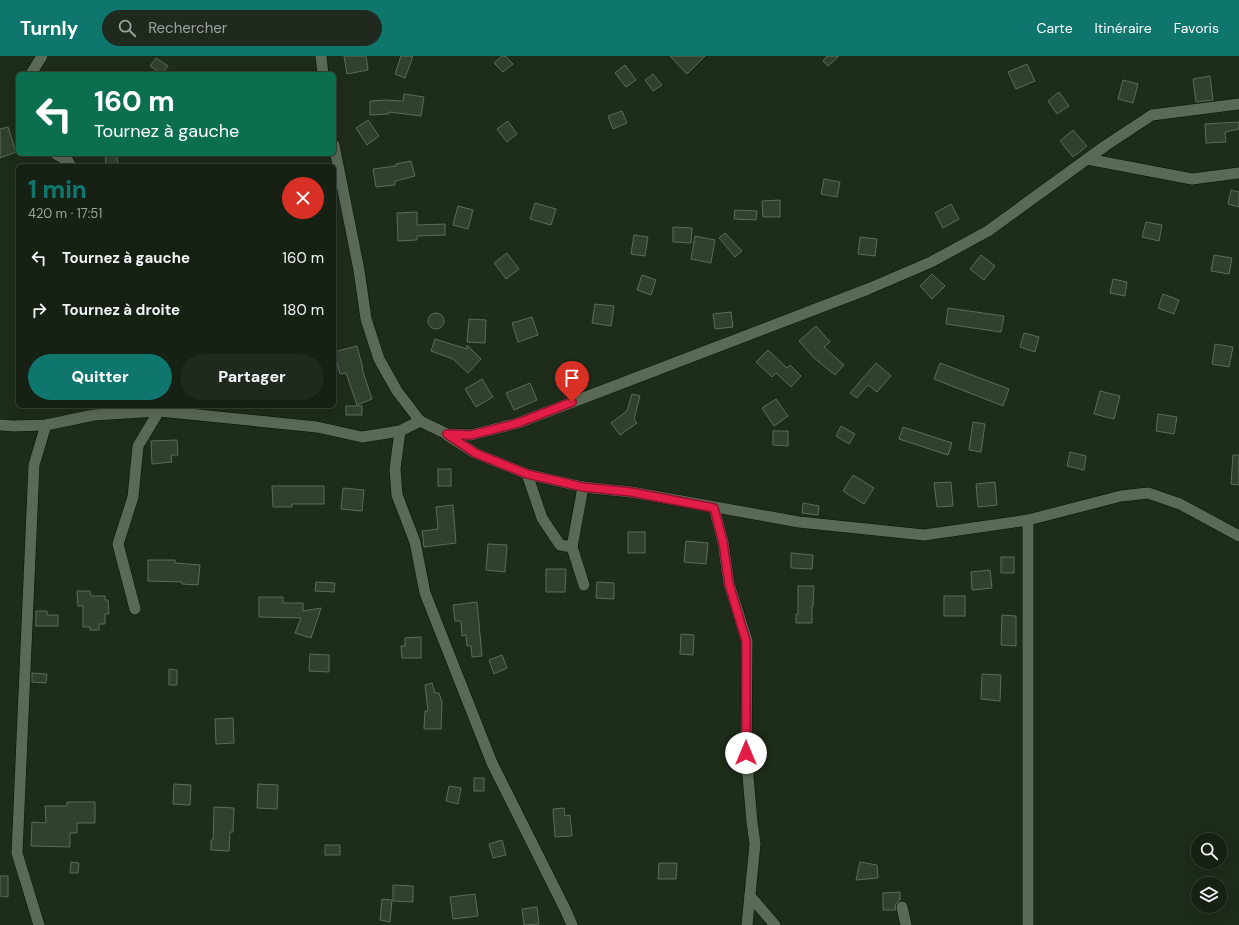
<!DOCTYPE html>
<html lang="fr">
<meta charset="utf-8">
<style>
:root{--surface:#162114;--page:#1f291d;--text:#f1f3f6;--muted:#9ea3a0;--line:#353e34;--accent:#0f766e}
body{margin:0;font-family:"DM Sans",sans-serif;background:var(--page);color:var(--text);height:100vh;display:flex;flex-direction:column;font-size:15px;white-space:nowrap}
*{box-sizing:border-box;margin:0}
p{font-size:13px;color:var(--muted)}
.icon{flex:none;width:22px;height:22px;fill:none;stroke:currentColor;stroke-width:2;stroke-linecap:round;stroke-linejoin:round}
.map{position:relative;flex:1;overflow:hidden}
.sheet{position:absolute;left:16px;top:108px;width:320px;height:244px;display:flex;flex-direction:column;background:var(--surface);border-radius:6px;box-shadow:0 4px 16px #0002,0 0 0 1px var(--line)}
.sheet>*{flex:none}
.hud{position:absolute;left:16px;top:16px;width:320px;height:84px;border-radius:6px;box-shadow:0 4px 16px #0002,0 0 0 1px var(--line);background:#0b6e4f;color:#fff;overflow:hidden}
.buttons{position:absolute;left:1191px;top:777px;display:grid;gap:8px}
.buttons a{display:grid;place-items:center;width:36px;height:36px;border-radius:50%;background:var(--surface);box-shadow:0 4px 16px #0002,0 0 0 1px var(--line);font-size:20px}
.pin{position:absolute;display:grid;place-items:center;width:34px;height:34px;color:#fff;margin:-41px -17px;border-radius:50% 50% 50% 0;rotate:-45deg;box-shadow:0 0 4px #0007}
.pin .icon{rotate:45deg}
.me{position:absolute;width:44px;margin:-22px;rotate:0deg;stroke-linejoin:round;filter:drop-shadow(0 0 3px #0008)}
.turn{display:flex;align-items:center;gap:14px;height:84px;padding:0 12px;font-size:18px}
.turn .icon{width:52px;height:52px;stroke-width:2.5}
.turn b{display:block;font-size:28px;line-height:34px}
.round{display:grid;place-items:center;flex:none;width:42px;height:42px;border-radius:21px;background:var(--page)}
.head{display:flex;align-items:center;justify-content:space-between;height:68px;padding:0 12px}
h1{font-size:24px;font-weight:800;line-height:30px;color:var(--accent)}
.cta{display:flex;gap:8px;margin-top:auto;padding:8px 12px}
.cta a{flex:1;height:46px;border-radius:24px;background:var(--accent);color:#fff;font-size:16px;font-weight:800;line-height:46px;text-align:center}
.cta a+a{background:var(--page);color:var(--text)}
ul{padding:0;list-style:none}
li{display:flex;align-items:center;gap:12px;height:52px;padding:0 12px}
li div{flex:1}
li b{display:block;font-size:15px}
li em{font-style:normal}
header{display:flex;align-items:center;gap:24px;box-sizing:border-box;height:56px;padding:0 20px;background:var(--accent);color:#fff}
header strong{font-size:19px}
nav{display:flex;gap:22px;margin-inline-start:auto;font-size:14px}
.search{width:280px;height:36px;background:var(--page);display:flex;align-items:center;gap:10px;box-sizing:border-box;padding:0 14px;border-radius:22px;color:var(--muted);font-size:15px}
.map>svg:first-child{display:block}
</style>
<header>
<strong>Turnly</strong>
<div class="search"><svg class="icon" aria-label="search" viewBox="0 0 24 24"><circle cx="10" cy="10" r="6"/><path d="M15 15l6 6"/></svg>Rechercher</div>
<nav><a>Carte</a><a>Itinéraire</a><a>Favoris</a></nav>
</header>
<div class="map">
<svg width="1239" height="869" viewBox="0 0 1239 869">
<rect width="100%" height="100%" fill="#1e2c1a"/>
<g fill="#32412e" stroke="#5c6c58">
<polygon points="344,0 366,0 368,14 347,18"/>
<polygon points="401,0 413,0 405,22 395,18"/>
<polygon points="502,0 505,0 513,8 503,16 494,7"/>
<polygon points="670,0 705,0 687,18"/>
<polygon points="827,0 839,0 828,10 823,5"/>
<polygon points="156,2 168,10 162,18 150,10"/>
<polygon points="1027,8 1035,25 1016,33 1008,16"/>
<polygon points="625,9 636,24 626,31 615,17"/>
<polygon points="653,18 662,29 653,35 645,24"/>
<polygon points="1210,20 1213,44 1196,46 1193,23"/>
<polygon points="1123,24 1138,28 1133,47 1118,43"/>
<polygon points="1059,36 1069,50 1057,58 1048,45"/>
<polygon points="404,38 424,41 421,60 389,56 389,58 370,59 370,45 385,44 403,45"/>
<polygon points="622,55 627,67 613,73 608,60"/>
<polygon points="368,64 379,80 367,89 356,72"/>
<polygon points="508,65 517,78 507,86 497,73"/>
<polygon points="1239,66 1239,73 1225,76 1226,86 1206,87 1205,68"/>
<polygon points="8,71 16,96 0,102 0,73"/>
<polygon points="1073,74 1087,90 1073,101 1060,85"/>
<polygon points="105,98 117,98 118,110 106,110"/>
<polygon points="411,105 415,120 395,125 395,129 376,131 373,113 396,110 396,108"/>
<polygon points="824,123 840,126 837,141 821,138"/>
<polygon points="1231,134 1239,136 1239,151 1228,148"/>
<polygon points="780,144 780,161 763,161 762,145"/>
<polygon points="535,147 556,153 551,169 530,163"/>
<polygon points="951,148 959,163 943,172 935,157"/>
<polygon points="458,150 473,154 468,173 453,169"/>
<polygon points="735,154 757,155 756,164 734,163"/>
<polygon points="417,156 417,169 445,168 445,179 417,180 417,184 398,185 397,157"/>
<polygon points="1146,166 1162,169 1159,185 1142,181"/>
<polygon points="673,171 692,172 691,187 673,186"/>
<polygon points="725,177 742,195 735,201 719,182"/>
<polygon points="634,179 648,181 645,200 631,198"/>
<polygon points="695,180 715,184 711,207 691,203"/>
<polygon points="860,181 877,183 875,200 858,198"/>
<polygon points="507,197 519,213 506,223 494,207"/>
<polygon points="981,199 995,210 984,224 970,213"/>
<polygon points="1214,199 1232,202 1229,218 1211,215"/>
<polygon points="932,218 945,230 932,243 920,230"/>
<polygon points="642,219 656,224 651,239 637,234"/>
<polygon points="1113,223 1127,226 1125,240 1110,237"/>
<polygon points="1163,238 1179,244 1174,258 1158,252"/>
<polygon points="595,248 614,250 611,270 592,267"/>
<polygon points="948,252 1004,260 1001,276 946,268"/>
<polygon points="731,256 733,271 715,273 713,258"/>
<circle cx="436" cy="265" r="8"/>
<polygon points="532,261 538,279 518,286 512,267"/>
<polygon points="469,263 486,264 485,287 467,286"/>
<polygon points="816,270 830,286 824,291 844,309 835,319 813,301 799,285"/>
<polygon points="1024,277 1039,281 1035,296 1020,291"/>
<polygon points="435,283 467,293 467,289 481,303 468,317 453,303 431,295"/>
<polygon points="1215,288 1233,291 1229,311 1212,308"/>
<polygon points="357,290 363,313 362,313 372,343 357,349 346,317 340,318 334,296"/>
<polygon points="768,294 787,312 790,309 801,320 791,331 776,317 772,321 756,306"/>
<polygon points="876,307 891,320 877,336 868,329 857,342 850,337"/>
<polygon points="940,307 1009,333 1003,350 934,323"/>
<polygon points="482,323 493,341 476,351 465,333"/>
<polygon points="530,327 537,344 514,354 506,337"/>
<polygon points="1100,335 1120,340 1114,363 1094,358"/>
<polygon points="632,338 640,340 634,363 637,367 620,379 611,367 627,355"/>
<polygon points="776,343 788,360 774,370 762,352"/>
<rect x="346" y="350" width="16" height="9"/>
<polygon points="1158,358 1177,361 1174,378 1156,375"/>
<polygon points="973,366 985,368 981,396 969,394"/>
<polygon points="841,370 855,378 849,388 836,380"/>
<polygon points="903,371 952,387 948,399 899,383"/>
<polygon points="773,375 788,375 788,390 773,389"/>
<polygon points="177,384 178,399 171,399 172,406 152,408 151,385"/>
<polygon points="1070,396 1086,400 1084,414 1067,410"/>
<polygon points="1233,399 1239,399 1239,429 1231,428"/>
<rect x="438" y="413" width="13" height="17"/>
<polygon points="853,419 874,432 864,448 843,435"/>
<polygon points="951,426 953,450 937,451 934,427"/>
<polygon points="995,426 997,449 978,451 976,428"/>
<polygon points="272,430 324,430 324,448 292,448 292,451 273,451"/>
<polygon points="343,432 364,434 362,455 341,453"/>
<polygon points="803,447 819,450 818,459 802,457"/>
<polygon points="453,449 456,487 424,491 422,475 438,473 436,451"/>
<rect x="628" y="476" width="17" height="21"/>
<polygon points="686,485 708,487 706,508 684,506"/>
<polygon points="488,488 507,489 505,516 486,514"/>
<polygon points="791,497 813,499 812,513 791,512"/>
<rect x="1001" y="501" width="13" height="16"/>
<polygon points="148,504 175,504 175,507 200,509 198,529 182,528 182,526 148,525"/>
<polygon points="546,513 566,513 565,536 546,536"/>
<polygon points="990,514 992,532 972,534 971,516"/>
<polygon points="316,526 335,527 334,536 315,535"/>
<polygon points="597,526 614,527 614,543 596,542"/>
<polygon points="798,530 814,530 813,550 812,550 812,567 796,567 796,558 798,558"/>
<polygon points="77,535 90,535 91,540 105,540 105,544 108,544 109,558 105,558 105,568 99,568 99,574 90,574 90,571 83,571 83,550 78,550"/>
<rect x="944" y="540" width="21" height="20"/>
<polygon points="259,541 283,541 283,547 303,547 303,555 321,552 311,582 295,577 301,562 259,561"/>
<polygon points="477,546 482,600 472,601 471,590 467,590 466,579 462,580 461,565 455,565 453,549"/>
<polygon points="36,555 47,555 47,559 58,559 58,570 36,570"/>
<polygon points="1002,559 1016,560 1016,590 1001,589"/>
<polygon points="681,578 694,579 693,599 680,598"/>
<polygon points="421,581 421,602 402,602 401,590 405,590 405,582"/>
<polygon points="310,598 329,599 329,616 309,615"/>
<polygon points="502,599 507,612 494,618 489,604"/>
<polygon points="169,613 177,614 177,629 169,629"/>
<polygon points="32,617 47,618 46,627 32,626"/>
<polygon points="982,618 1001,619 1000,645 981,643"/>
<polygon points="432,627 435,637 439,637 442,646 441,673 424,673 425,655 428,655 425,629"/>
<polygon points="233,662 234,687 216,688 215,663"/>
<rect x="474" y="722" width="10" height="13"/>
<polygon points="174,728 191,729 190,749 173,748"/>
<polygon points="258,728 278,729 277,753 257,752"/>
<polygon points="449,730 461,732 458,748 446,745"/>
<polygon points="67,746 95,746 95,767 77,767 77,777 70,777 70,791 31,790 32,766 46,767 45,750 67,750"/>
<polygon points="214,751 234,752 233,776 230,776 229,795 211,794 211,784 213,784"/>
<polygon points="564,752 565,760 570,759 572,780 555,781 553,753"/>
<polygon points="502,784 506,799 493,802 489,788"/>
<rect x="325" y="789" width="15" height="10"/>
<polygon points="71,806 79,807 78,817 70,817"/>
<polygon points="860,806 877,809 878,822 856,824"/>
<polygon points="659,807 677,807 676,823 658,823"/>
<polygon points="0,820 8,820 8,841 0,840"/>
<polygon points="393,829 413,830 413,846 393,845"/>
<polygon points="900,836 900,844 895,849 896,854 883,854 883,837"/>
<polygon points="475,838 478,860 453,863 450,841"/>
<polygon points="382,843 392,844 390,866 380,864"/>
<polygon points="537,851 539,868 524,869 522,853"/>
</g>
<g fill="none" stroke-linecap="round" stroke-linejoin="round">
<defs>
<g id="minor">
<polyline points="321,0 323,18"/>
<polyline points="31,18 42,0"/>
<polyline points="334,89 359,214 366,263 379,303 397,335 420,365 447,378 471,379 518,367 868,233 931,206 988,175 1105,90 1152,59 1239,48"/>
<polyline points="56,98 68,105 71,110"/>
<polyline points="1087,103 1192,123 1239,117"/>
<polyline points="0,369 14,370 46,369 94,359 159,355 317,371 362,381 400,375 420,365"/>
<polyline points="400,375 395,413 397,439 415,486 425,537 492,707 566,855 572,869"/>
<polyline points="447,379 475,397 527,418 583,431 631,436 799,466 924,479 1028,464 1121,440 1148,437 1180,448 1239,480"/>
<polyline points="527,418 542,462 560,489 572,491 583,431"/>
<polyline points="714,452 723,486 729,528 747,585 746,697 752,766 755,788 747,869"/>
<polyline points="1028,464 1028,869"/>
<polyline points="572,491 584,529"/>
<polyline points="135,553 118,488 133,441 138,390 159,355 157,351"/>
<polyline points="750,840 775,869"/>
<polyline points="902,851 906,869"/>
<polyline points="39,869 17,797 34,409 46,369"/>
</g>
</defs>
<use href="#minor" stroke="#081405" stroke-width="12"/>
<use href="#minor" stroke="#5a6a55" stroke-width="11"/>
</g>
<g fill="none" stroke-linecap="round" stroke-linejoin="round">
<defs>
<polyline id="route" points="572,346 518,367 471,379 447,378 475,397 527,418 583,431 631,436 714,452 723,486 729,528 746,585 746,697"/>
</defs>
<use href="#route" stroke="#92132f" stroke-width="10"/>
<use href="#route" stroke="#e11d48" stroke-width="7"/>
</g>
</svg>
<div class="buttons">
<a><svg class="icon" aria-label="search" viewBox="0 0 24 24"><circle cx="10" cy="10" r="6"/><path d="M15 15l6 6"/></svg></a>
<a><svg class="icon" aria-label="layers" viewBox="0 0 24 24"><path d="M12 4l9 5-9 5-9-5zM3 14l9 5 9-5"/></svg></a>
</div>
<div class="pin" style="left:572px;top:346px;background:#d93025"><svg class="icon" aria-label="arrive" viewBox="0 0 24 24"><path d="M6 21V4h12l-3 4 3 4H6"/></svg></div>
<svg class="me" style="left:746px;top:697px" viewBox="-20 -20 40 40"><circle r="19" fill="#fff"/><path d="M0-13L10 11 0 6-10 11z" fill="#e11d48"/></svg>
<div class="hud">
<div class="turn"><svg class="icon" aria-label="left" viewBox="0 0 24 24"><path d="M17 20v-9H6M10 6l-5 5 5 5"/></svg><div><b>160 m</b>Tournez à gauche</div></div>
</div>
<section class="sheet">
<div class="head"><div><h1>1 min</h1><p>420 m · 17:51</p></div><a class="round" style="background:#d93025;color:#fff"><svg class="icon" aria-label="close" viewBox="0 0 24 24"><path d="M6 6l12 12M18 6L6 18"/></svg></a></div>
<ul>
<li><svg class="icon" aria-label="left" viewBox="0 0 24 24"><path d="M17 20v-9H6M10 6l-5 5 5 5"/></svg><div><b>Tournez à gauche</b></div><em>160 m</em></li>
<li><svg class="icon" aria-label="right" viewBox="0 0 24 24"><path d="M7 20v-9h11M14 6l5 5-5 5"/></svg><div><b>Tournez à droite</b></div><em>180 m</em></li>
</ul>
<div class="cta"><a>Quitter</a><a>Partager</a></div>
</section>
</div>
